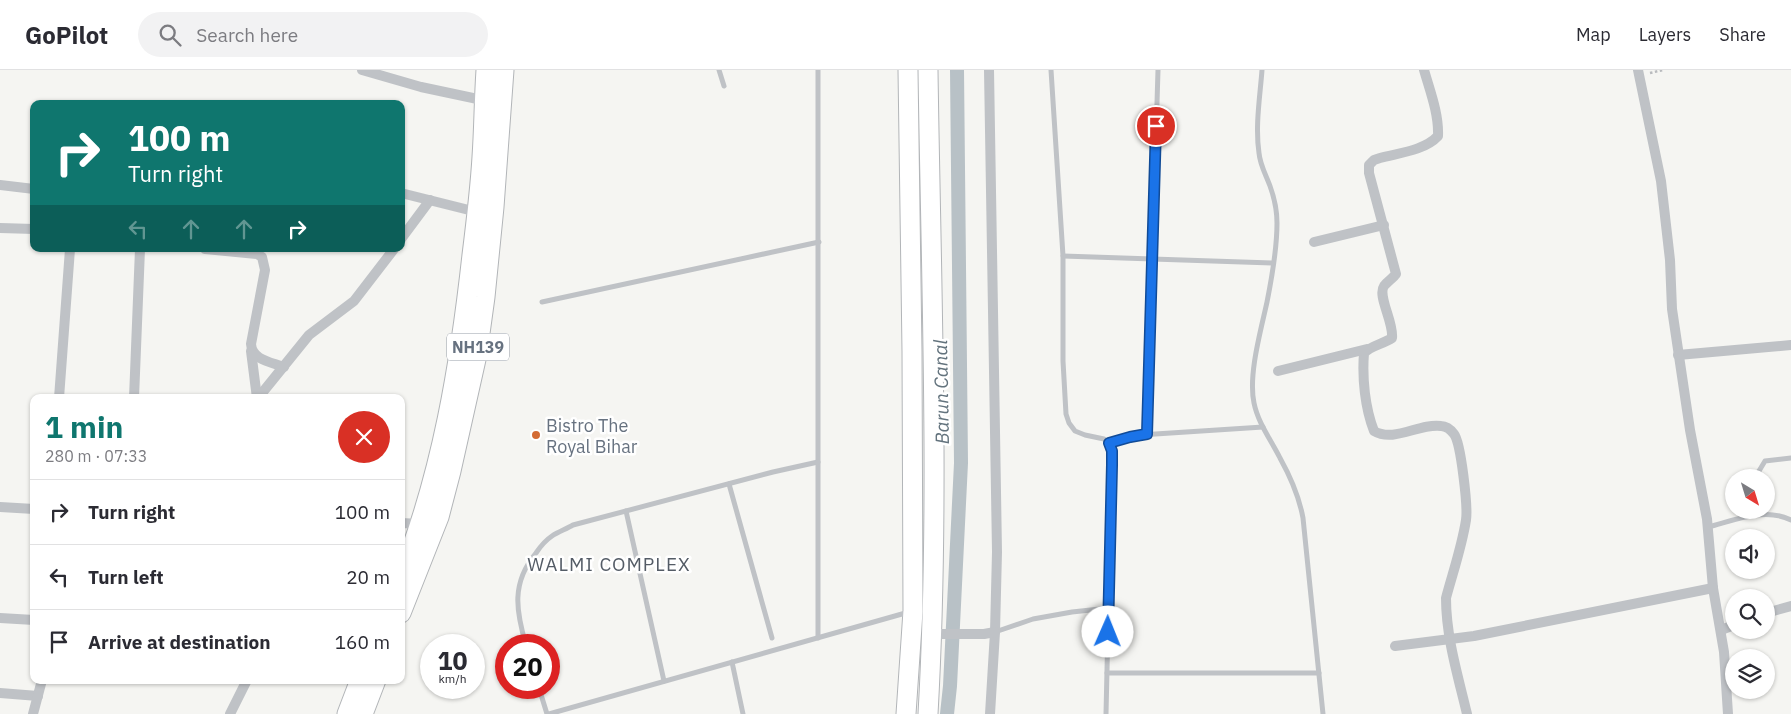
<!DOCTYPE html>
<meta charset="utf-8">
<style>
:root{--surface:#fff;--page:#f2f2f3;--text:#2b2b33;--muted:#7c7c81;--line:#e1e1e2;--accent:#0f766e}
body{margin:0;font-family:"IBM Plex Sans",sans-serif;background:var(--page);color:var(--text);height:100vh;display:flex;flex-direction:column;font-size:19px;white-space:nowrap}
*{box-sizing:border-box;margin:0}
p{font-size:16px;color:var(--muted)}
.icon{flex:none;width:28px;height:28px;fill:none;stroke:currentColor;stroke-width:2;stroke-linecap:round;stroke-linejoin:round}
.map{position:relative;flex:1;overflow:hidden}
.details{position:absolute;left:30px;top:324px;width:375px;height:290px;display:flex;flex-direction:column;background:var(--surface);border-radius:10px;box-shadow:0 1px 4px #0004}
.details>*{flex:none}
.top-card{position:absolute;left:30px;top:30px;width:375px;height:152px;border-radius:10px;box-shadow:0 1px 4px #0004;background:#0f766e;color:#fff;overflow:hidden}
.needle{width:32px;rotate:142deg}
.tools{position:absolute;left:1725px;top:399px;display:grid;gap:10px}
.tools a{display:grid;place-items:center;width:50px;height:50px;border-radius:50%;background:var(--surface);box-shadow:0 1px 4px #0004;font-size:25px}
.speed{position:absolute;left:420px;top:564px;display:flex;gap:10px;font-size:25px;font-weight:700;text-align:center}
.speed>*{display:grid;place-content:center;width:65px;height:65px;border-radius:50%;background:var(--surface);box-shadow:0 1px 4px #0004;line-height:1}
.speed small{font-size:12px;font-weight:400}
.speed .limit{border:8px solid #d22;background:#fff;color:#111}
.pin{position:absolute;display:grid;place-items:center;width:42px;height:42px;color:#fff;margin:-21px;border:2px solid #fff;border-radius:50%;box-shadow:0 1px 5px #0007}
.me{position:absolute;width:55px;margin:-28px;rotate:1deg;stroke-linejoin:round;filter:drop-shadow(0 0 4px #0008)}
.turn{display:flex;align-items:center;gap:18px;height:105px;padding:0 15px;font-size:22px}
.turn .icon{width:65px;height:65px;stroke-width:2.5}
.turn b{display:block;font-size:35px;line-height:42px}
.lanes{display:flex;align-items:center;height:48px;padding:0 15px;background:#0003;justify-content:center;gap:25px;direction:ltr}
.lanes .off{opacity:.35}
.round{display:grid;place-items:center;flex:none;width:52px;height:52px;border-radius:26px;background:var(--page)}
.headline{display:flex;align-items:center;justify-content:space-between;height:85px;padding:0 15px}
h1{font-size:30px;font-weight:700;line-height:38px;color:var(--accent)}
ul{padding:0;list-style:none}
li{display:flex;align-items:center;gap:15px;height:65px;padding:0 15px;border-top:1px solid var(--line)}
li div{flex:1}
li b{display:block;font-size:19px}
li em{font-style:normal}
header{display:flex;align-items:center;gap:30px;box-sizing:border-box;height:70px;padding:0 25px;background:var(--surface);border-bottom:1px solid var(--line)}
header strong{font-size:24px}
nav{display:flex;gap:28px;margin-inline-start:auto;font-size:18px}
.search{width:350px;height:45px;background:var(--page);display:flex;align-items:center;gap:12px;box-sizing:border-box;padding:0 18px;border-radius:28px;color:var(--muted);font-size:19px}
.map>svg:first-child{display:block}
</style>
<header>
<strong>GoPilot</strong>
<div class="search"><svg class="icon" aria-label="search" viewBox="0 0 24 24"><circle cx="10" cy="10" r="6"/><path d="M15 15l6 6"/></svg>Search here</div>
<nav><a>Map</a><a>Layers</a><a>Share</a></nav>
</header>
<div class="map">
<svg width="1791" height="644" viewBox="0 0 1791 644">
<rect width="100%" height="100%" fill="#f5f5f2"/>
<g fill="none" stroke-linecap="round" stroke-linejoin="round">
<polyline stroke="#b8c1c6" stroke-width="14" points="947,644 950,616 961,393 957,0"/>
<defs>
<g id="highway">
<path d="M928,0C931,215 940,430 928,644"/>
<path d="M401,506C442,404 460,294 472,185C476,153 480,120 482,87C484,58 484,29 486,0"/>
<polyline points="401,543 439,447 451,401 477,285 485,227 494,137 504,0"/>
<polyline points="347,644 360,610"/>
<polyline points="363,644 376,610"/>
<polyline points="906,644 913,541 912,281 908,0"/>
</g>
</defs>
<use href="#highway" stroke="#b2b5b8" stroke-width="21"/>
<polyline stroke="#b9bbbe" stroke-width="2.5" stroke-dasharray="2.5 2.5" stroke-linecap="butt" points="1650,3 1663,0"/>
<g stroke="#bfc2c6" stroke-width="5">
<polyline points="719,0 724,16"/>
<polyline points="1051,0 1063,186 1063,291 1066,344 1069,353 1075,361 1085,365 1104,369 1109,373 1112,381 1106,644"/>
<path d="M1262,0C1260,27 1255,56 1259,83C1260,95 1266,105 1270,116C1274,127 1277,140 1277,153C1277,179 1272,207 1267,232C1261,260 1248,305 1254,333C1258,353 1271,370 1280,388C1290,406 1299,426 1303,448L1323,644"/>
<polyline points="1063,186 1273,193"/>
<polyline points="542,232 819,172"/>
<polyline points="1147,364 1158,0"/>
<polyline points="1109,373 1140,365 1263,357"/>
<polyline points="1760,408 1759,401 1765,391 1791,388"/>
<polyline points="729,414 772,568"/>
<polyline points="626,441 664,611"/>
<path d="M1708,457C1735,450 1765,437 1791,450"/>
<polyline points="995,562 1033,549 1072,542 1109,538"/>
<polyline points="818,568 818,0"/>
<path d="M526,575C516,541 511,513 536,483C540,477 546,470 552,466C558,462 566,459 573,455L773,402L818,392"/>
<polyline points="732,592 743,644"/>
<polyline points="1107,603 1319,603"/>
<polyline points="539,618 547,644"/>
<polyline points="549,644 909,542"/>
</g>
<g stroke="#bfc2c6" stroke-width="10">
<polyline points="362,0 421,17 487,31"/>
<polyline points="989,0 997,482 995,562 990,644"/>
<path d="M1424,0C1430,21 1439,44 1438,66C1424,81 1398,83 1380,88L1374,90L1369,95V103L1396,204C1393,208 1387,212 1384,216C1377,226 1394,252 1392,268C1383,274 1370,276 1364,283C1362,308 1365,338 1374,361C1394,373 1419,353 1441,356C1446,356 1451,360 1454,364C1461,373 1468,437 1466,450C1462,476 1453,502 1446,528C1446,567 1458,606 1467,644"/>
<polyline points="1638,0 1661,111 1670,190 1672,239 1690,360 1707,449 1713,518 1724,582 1728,644"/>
<polyline points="0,115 34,119"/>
<polyline points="401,123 477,142"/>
<polyline points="0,158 34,159"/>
<polyline points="401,169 430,130"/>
<polyline points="1314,172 1384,155"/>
<path d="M205,179L257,184L262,187L265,200L251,274C252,290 271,292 284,297"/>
<polyline points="251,281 257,328"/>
<polyline points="1678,285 1791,275"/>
<polyline points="1278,301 1367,279"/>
<polyline points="59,328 70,179"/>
<polyline points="134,328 140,179"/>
<polyline points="258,328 309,265 354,231 394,179"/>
<polyline points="0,437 34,439"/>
<polyline points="401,453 421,454"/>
<polyline points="1766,543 1791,536"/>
<polyline points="0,548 34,550"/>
<polyline points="1721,560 1734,555"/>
<polyline points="933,564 984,564 995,562"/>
<polyline points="1395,576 1474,566 1713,518"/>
<polyline points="0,623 38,626"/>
<polyline points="33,644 42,610"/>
<polyline points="230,644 247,610"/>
</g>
<use href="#highway" stroke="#fff" stroke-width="19"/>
</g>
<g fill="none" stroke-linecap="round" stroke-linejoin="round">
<defs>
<polyline id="route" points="1108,562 1112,395 1112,381 1109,373 1130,367 1147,364 1156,56"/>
</defs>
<use href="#route" stroke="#114b97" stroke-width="12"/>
<use href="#route" stroke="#1a73e8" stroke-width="9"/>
</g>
<circle fill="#d36b34" stroke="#fff" stroke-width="2" cx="536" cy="365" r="5"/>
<g text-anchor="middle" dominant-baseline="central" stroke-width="5" stroke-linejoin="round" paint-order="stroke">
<rect fill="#fff" stroke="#959ca6" stroke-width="1" x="447" y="263.5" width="62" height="27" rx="4"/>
<g font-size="16" font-weight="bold" fill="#677280">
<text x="478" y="277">NH139</text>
</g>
<g font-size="18" fill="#677280" stroke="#fff" text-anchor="start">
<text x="546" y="355">Bistro The<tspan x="546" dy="21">Royal Bihar</tspan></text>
</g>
<g font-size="19" font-style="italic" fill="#63737d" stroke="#fff">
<text transform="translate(941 322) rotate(-91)">Barun Canal</text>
</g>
<g font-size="19" letter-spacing="1" fill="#545c66" stroke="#fff">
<text x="609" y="494">WALMI COMPLEX</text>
</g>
</g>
</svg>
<div class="tools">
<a><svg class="needle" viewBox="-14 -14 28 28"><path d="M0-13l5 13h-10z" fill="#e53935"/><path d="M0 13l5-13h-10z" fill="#7c7c81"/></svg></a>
<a><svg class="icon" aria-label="sound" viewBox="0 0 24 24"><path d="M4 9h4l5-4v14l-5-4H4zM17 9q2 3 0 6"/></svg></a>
<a><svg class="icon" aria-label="search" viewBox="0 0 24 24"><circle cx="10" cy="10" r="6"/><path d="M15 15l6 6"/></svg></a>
<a><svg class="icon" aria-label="layers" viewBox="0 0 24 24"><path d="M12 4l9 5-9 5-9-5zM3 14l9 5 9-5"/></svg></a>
</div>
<div class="speed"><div>10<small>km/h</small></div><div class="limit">20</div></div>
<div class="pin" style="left:1156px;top:56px;background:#d93025"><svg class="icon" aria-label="arrive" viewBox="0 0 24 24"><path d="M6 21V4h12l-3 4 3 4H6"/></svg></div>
<svg class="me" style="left:1108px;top:562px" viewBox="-20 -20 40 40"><circle r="19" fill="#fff"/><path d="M0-13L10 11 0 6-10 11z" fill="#1a73e8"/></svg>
<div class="top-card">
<div class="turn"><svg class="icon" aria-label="right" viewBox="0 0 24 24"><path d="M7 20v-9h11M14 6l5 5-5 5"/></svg><div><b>100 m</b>Turn right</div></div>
<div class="lanes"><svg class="icon off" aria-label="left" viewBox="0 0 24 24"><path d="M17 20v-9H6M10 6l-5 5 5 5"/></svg><svg class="icon off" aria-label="ahead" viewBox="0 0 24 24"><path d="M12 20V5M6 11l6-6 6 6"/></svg><svg class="icon off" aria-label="ahead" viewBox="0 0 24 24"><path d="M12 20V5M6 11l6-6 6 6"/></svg><svg class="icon" aria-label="right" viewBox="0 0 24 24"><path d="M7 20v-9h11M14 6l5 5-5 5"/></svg></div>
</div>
<section class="details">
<div class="headline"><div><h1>1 min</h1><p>280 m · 07:33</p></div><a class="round" style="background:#d93025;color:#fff"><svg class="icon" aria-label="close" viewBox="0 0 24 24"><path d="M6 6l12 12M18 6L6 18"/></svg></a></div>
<ul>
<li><svg class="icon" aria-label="right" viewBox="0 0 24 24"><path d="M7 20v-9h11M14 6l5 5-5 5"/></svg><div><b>Turn right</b></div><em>100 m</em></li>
<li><svg class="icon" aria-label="left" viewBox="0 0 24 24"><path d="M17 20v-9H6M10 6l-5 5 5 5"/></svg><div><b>Turn left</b></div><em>20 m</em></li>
<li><svg class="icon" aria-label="arrive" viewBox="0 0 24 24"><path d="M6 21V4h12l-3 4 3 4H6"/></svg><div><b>Arrive at destination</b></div><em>160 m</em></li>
</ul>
</section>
</div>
